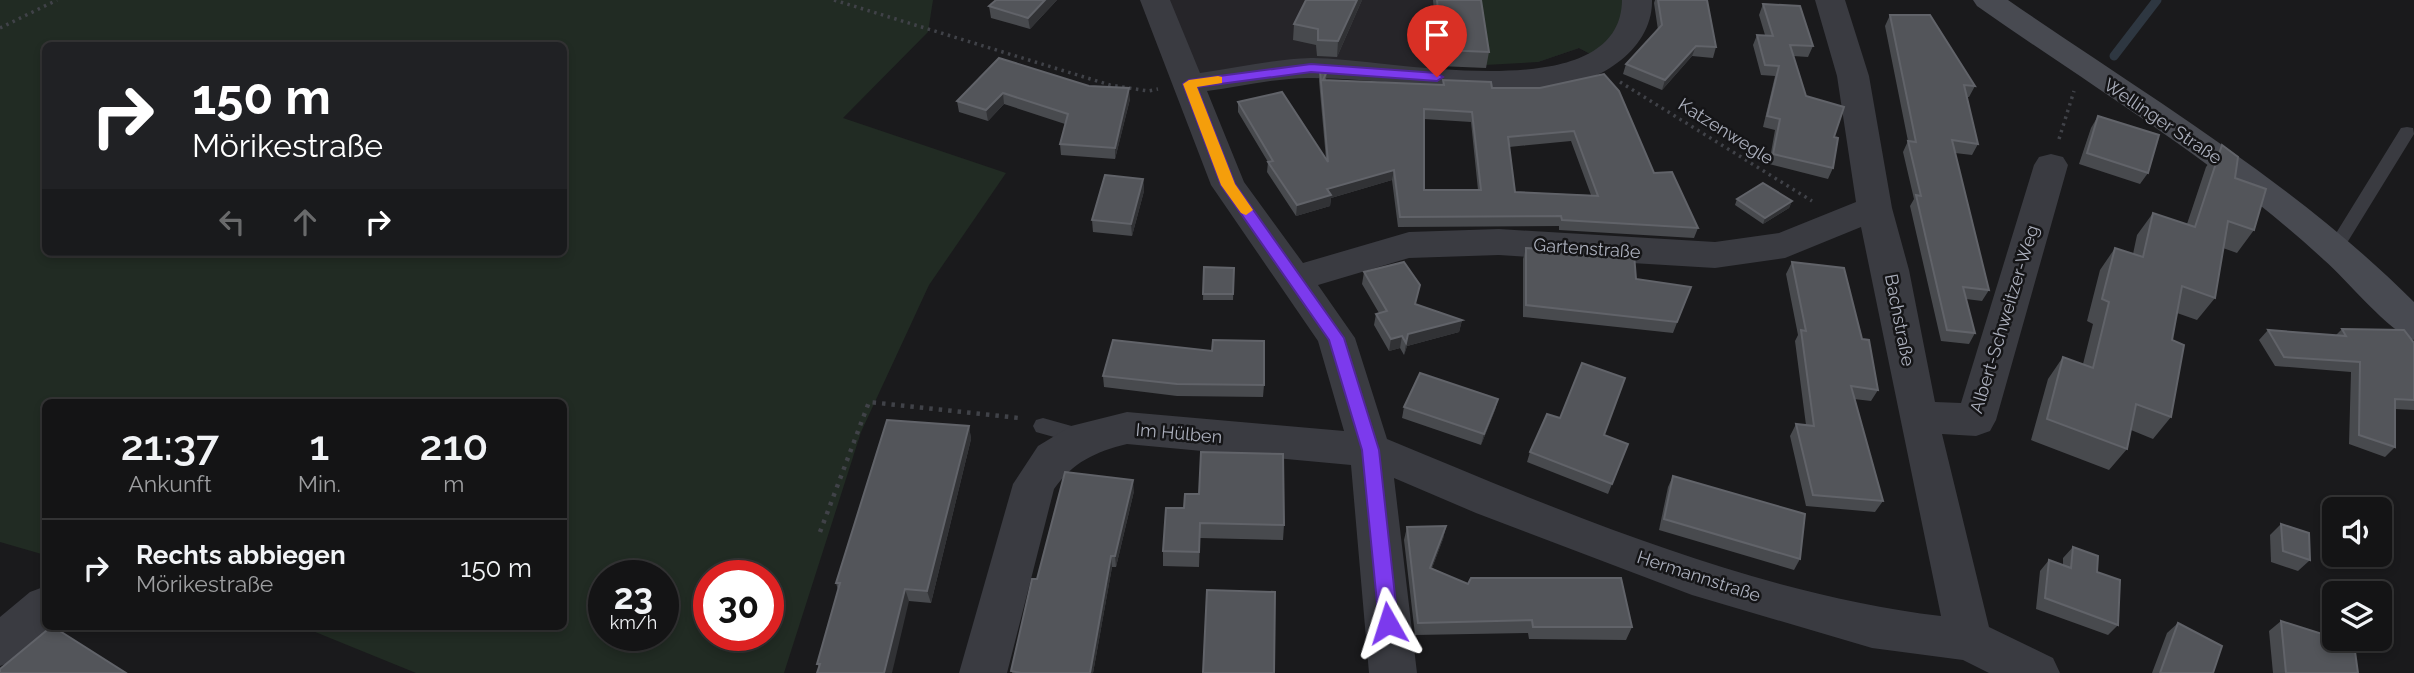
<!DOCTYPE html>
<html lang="de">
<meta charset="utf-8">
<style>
:root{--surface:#141415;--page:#212122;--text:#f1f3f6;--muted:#9d9ea0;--line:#333334}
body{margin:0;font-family:Raleway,sans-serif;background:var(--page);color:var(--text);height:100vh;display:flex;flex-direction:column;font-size:26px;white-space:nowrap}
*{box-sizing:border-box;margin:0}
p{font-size:23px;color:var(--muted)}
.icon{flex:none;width:38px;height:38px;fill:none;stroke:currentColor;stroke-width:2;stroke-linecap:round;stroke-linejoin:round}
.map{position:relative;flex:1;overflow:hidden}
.side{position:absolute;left:42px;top:399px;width:525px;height:231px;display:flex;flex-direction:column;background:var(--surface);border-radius:10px;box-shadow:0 4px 10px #0003,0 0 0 2px var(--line)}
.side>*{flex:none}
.banner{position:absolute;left:42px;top:42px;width:525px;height:214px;border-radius:10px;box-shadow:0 4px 10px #0003,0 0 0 2px var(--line);background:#202124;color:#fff;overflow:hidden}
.buttons{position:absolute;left:2322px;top:497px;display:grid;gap:14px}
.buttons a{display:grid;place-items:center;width:70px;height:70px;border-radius:10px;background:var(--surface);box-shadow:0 4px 10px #0003,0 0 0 2px var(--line);font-size:35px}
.speed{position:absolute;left:588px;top:560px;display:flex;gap:14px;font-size:35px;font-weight:700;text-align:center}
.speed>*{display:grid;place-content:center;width:91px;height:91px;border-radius:50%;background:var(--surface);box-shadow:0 4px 10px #0003,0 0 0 2px var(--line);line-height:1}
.speed small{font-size:18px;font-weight:400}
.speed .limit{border:10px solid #d22;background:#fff;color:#111}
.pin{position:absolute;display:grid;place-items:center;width:60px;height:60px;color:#fff;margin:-72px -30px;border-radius:50% 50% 50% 0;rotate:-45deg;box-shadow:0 0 7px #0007}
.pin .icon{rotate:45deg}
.me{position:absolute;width:77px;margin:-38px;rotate:354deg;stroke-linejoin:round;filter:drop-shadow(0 0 5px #0008)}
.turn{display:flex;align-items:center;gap:24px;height:147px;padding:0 35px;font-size:32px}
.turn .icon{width:91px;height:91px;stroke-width:2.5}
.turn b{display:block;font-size:49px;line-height:60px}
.lanes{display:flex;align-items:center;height:66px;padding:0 35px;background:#0003;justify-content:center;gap:35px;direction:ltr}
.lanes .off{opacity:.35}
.eta{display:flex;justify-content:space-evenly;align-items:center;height:119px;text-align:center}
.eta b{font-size:42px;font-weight:600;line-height:49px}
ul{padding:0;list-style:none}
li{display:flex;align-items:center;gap:21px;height:98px;padding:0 35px;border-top:2px solid var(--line)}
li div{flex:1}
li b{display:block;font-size:26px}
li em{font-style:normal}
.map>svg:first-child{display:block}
</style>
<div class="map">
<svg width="2414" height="673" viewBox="0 0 2414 673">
<rect width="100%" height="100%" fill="#1a1a1c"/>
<polygon fill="#262529" points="1161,0 1637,0 1600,59 1579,48 1538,62 1430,63 1432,77 1311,68 1189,84"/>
<g fill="#212b23" fill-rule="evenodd">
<path d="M0,0H933L928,32L843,118L1006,173L929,285L861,432L784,673H416L303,627L564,626V402H46L45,555L0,542ZM46,46H564V252H46ZM604,576H663V635H604ZM709,576H768V635H709Z"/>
<polygon points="1474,0 1637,0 1600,59 1579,48 1538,62 1485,65"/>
</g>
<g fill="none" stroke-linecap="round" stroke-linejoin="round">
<polyline stroke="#2e3741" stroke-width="9" points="2114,56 2157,0"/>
<g stroke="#404248" stroke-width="3.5" stroke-dasharray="2.5 4.5" stroke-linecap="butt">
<polyline points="834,0 1110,85 1148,91 1158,89"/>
<polyline points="0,28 57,0"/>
<polyline points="1620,82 1812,201"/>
<polyline points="2059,139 2074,91"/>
</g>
<polyline stroke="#404248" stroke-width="4.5" stroke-dasharray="3.5 6" stroke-linecap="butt" points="820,532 869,402 1019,418"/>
<g fill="#3a3b41" fill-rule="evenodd">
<polygon points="2407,127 2413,128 2414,134 2342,251 2330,251 2327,247 2330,243 2401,128"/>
<polygon points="1043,418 1093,432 1096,438 1093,444 1086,446 1036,432 1033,426 1036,420"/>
</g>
<g fill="#3a3b41" fill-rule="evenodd">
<path d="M1140,0H1170L1200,73C1236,68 1274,59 1311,58C1380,57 1621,113 1622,0H1652C1653,52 1595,85 1548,89C1470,95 1392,79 1313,78C1279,77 1241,87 1207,91L1244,182L1303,263L1409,232L1499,229L1715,242L1779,233L1856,202L1837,76L1815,0H1845L1869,76L1892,208L1909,270L1935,402L1961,403L2034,165L2039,157L2051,154L2063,157L2068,165L1996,420L1990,431L1976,436L1942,434L1989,627L2053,658L2060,673H1989L1963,660L1872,648L1692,595L1476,513L1394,478L1417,673H1369L1351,465L1127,444C1095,452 1073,462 1054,489L1007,673H959L1013,484L1038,446L1071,426L1127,412L1344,431L1318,341L1211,185ZM1861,227L1941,616C1751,593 1563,512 1387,439L1355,338L1318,285L1409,258L1499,255L1715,268L1785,258Z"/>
<polygon points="46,586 46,626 55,626 16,660 0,666 0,617 30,592"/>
</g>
<path fill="#484a51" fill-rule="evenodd" d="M1973,0H2008C2147,96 2294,182 2414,302V340C2389,332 2347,280 2324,260C2219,163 2094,88 1977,6Z"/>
</g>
<g fill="#484a4e" fill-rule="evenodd">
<polygon points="1057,0 1030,29 991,18 989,6"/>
<polygon points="1362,0 1337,57 1317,56 1316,45 1293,40 1294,24"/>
<polygon points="1433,0 1481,0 1489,52 1486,68 1439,66"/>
<polygon points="1655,0 1707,0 1716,47 1713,58 1692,56 1662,90 1623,74 1626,64 1658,30 1654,3"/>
<polygon points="1763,4 1813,46 1808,57 1793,56 1806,96 1834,137 1833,168 1828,179 1769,164 1775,130 1763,127 1775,76 1761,75 1753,45 1757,35 1765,35 1759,15"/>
<polygon points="1890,15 1975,86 1969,97 1967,97 1978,144 1972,155 1955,153 1989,290 1982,301 1966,299 1975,333 1969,344 1941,341 1910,206 1914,199 1903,152 1908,141 1885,26"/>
<polygon points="999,58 1130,99 1115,159 1061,155 1060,144 1065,124 1004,104 988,121 959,112 957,101"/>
<path d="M1320,71H1327L1326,80L1443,85V80L1492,88L1654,173L1698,228L1694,238L1559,230V226L1398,227L1392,180L1331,198L1330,206L1296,216L1267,172L1268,162L1238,112V102L1326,159L1319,81ZM1424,119L1471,122L1478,190H1424ZM1571,141L1591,195L1515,192L1509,147Z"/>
<polygon points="2098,116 2148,173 2140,184 2079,164 2091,128"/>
<polygon points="2222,145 2254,230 2237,253 2223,248 2215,298 2197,320 2177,313 2172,340 2171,417 2153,439 2131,430 2127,449 2109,470 2031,440 2048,379 2063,357 2083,364 2093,324 2087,321 2100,270 2115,248 2133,254 2137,235 2153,213 2187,224 2206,167"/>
<polygon points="1143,179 1144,191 1132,236 1093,232 1092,220"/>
<polygon points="1737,199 1792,201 1789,208 1763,224 1735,205"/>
<polygon points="1526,248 1636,279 1691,287 1673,333 1523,317 1523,259"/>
<polygon points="1792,262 1862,339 1878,390 1871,401 1854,399 1883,501 1875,512 1806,506 1790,436 1796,424 1806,425 1795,341 1798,335 1786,274"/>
<polygon points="1204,267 1234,268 1233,300 1203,300"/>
<polygon points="1364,272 1416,304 1462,320 1459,332 1407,346 1404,355 1400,348 1389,351 1374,325 1376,314 1379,313 1362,284"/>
<polygon points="2342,329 2414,343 2414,410 2395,409 2395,447 2385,457 2349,444 2351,372 2275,366 2259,340 2268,330 2336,335"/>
<polygon points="1212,351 1264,385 1263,397 1177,396 1104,387 1103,376"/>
<polygon points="1498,399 1495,410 1481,445 1402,418 1404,407"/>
<polygon points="969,426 971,439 931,603 909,601 819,667 817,664 838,590 836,583"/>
<polygon points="1604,435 1628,444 1608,494 1527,462 1530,452"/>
<polygon points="1673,476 1800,559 1794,570 1659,530 1668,487"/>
<polygon points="1134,491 1116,567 1112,567 1093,673 1012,673 1037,579"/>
<polygon points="1166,508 1284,525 1283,540 1200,538 1199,567 1163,566 1163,551"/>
<polygon points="2281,524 2310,560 2298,571 2271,562 2270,535"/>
<polygon points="1446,526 1443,539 1432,568 1468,584 1632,627 1626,640 1529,639 1528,633 1415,635 1404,540 1407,527"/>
<polygon points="2073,547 2097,572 2118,625 2108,635 2036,609 2040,571 2049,560 2063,565 2063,558"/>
<polygon points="2281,621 2358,673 2273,673 2269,631"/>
<polygon points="2178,623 2213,673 2152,673 2167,633"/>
</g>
<g fill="#313235">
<polygon points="1045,0 1057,0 1030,29 1028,18"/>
<polygon points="1357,0 1362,0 1337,57 1338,41"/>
<polygon points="1696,46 1692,56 1662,90 1665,80"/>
<polygon points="1129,88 1130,99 1115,159 1115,148"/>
<polygon points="1003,93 1004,104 988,121 986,110"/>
<polygon points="1394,170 1392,180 1331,198 1330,206 1296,216 1297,205 1327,189"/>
<polygon points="1143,179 1144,191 1132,236 1131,224"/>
<polygon points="1792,201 1789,208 1763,224 1765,218"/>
<polygon points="1462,320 1459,332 1407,346 1404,355 1408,334"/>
<polygon points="1402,336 1400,348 1389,351 1391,339"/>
<polygon points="1498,399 1495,410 1481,445 1484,434"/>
<polygon points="969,426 971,439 931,603 927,591"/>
<polygon points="1133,480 1134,491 1116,567 1115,556"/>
<polygon points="1446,526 1443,539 1427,581 1430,568"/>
<polygon points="1111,556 1112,567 1093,673 1090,673"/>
<polygon points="905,589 909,601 892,673 884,673"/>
</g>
<g fill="#53555a" stroke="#616369" stroke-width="2" fill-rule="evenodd">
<polygon points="996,0 1045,0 1028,18 989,6"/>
<polygon points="1306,0 1357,0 1338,41 1318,40 1318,29 1294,24"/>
<polygon points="1437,0 1481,0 1489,52 1442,50"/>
<polygon points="1658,0 1707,0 1716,47 1696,46 1665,80 1626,64 1662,25"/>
<polygon points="1763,4 1800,6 1813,46 1790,45 1806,96 1844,107 1834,137 1838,138 1833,168 1773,154 1780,119 1767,116 1779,66 1765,65 1757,35 1773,36"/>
<polygon points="1890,15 1930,15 1975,86 1964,85 1978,144 1952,140 1989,290 1963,287 1975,333 1947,330 1916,195 1921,196 1908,141 1916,142"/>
<polygon points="999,58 1089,86 1129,88 1115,148 1060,144 1068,114 1003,93 986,110 957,101"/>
<path d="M1320,71H1327L1323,80L1444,85L1443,80L1491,82L1492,88H1540L1604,74L1619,91L1654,173L1672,172L1698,228L1562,220L1561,216L1400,217L1394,170L1327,189L1331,195L1297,205L1268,162L1273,161L1238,102L1282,92L1328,162ZM1424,109L1472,112L1481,190H1424ZM1574,131L1598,196L1515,192L1508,137Z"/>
<polygon points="2098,116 2159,135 2148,173 2087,153"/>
<polygon points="2222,145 2238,157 2235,178 2266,189 2254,230 2228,221 2215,298 2182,286 2172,340 2184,345 2171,417 2136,404 2127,449 2047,419 2063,357 2093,368 2109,302 2102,299 2115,248 2143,257 2153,213 2195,227"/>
<polygon points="1105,175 1143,179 1131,224 1092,220"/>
<polygon points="1763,183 1792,201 1765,218 1737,199"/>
<polygon points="1526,248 1634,254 1636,279 1691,287 1677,322 1526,305"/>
<polygon points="1404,262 1420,285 1415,304 1462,320 1408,334 1406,343 1402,336 1391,339 1376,314 1387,311 1364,272"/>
<polygon points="1792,262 1844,268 1862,339 1869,340 1878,390 1851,386 1883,501 1813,495 1796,424 1814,426 1801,330 1806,331"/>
<polygon points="1204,267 1234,268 1233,294 1203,294"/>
<polygon points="2342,329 2404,330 2414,343 2414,400 2395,399 2395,447 2359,435 2360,362 2284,357 2268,330 2346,336"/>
<polygon points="1113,340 1212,351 1213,340 1264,341 1264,385 1177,384 1103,376"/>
<polygon points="1582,363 1625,378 1604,435 1628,444 1612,484 1530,452 1547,414 1560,418"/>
<polygon points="1420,373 1498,399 1484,434 1404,407"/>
<polygon points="887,420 969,426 927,591 905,589 884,673 817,673 820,664 817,664 840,583 836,583"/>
<polygon points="1201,452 1283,454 1284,525 1200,523 1199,552 1163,551 1166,508 1184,508 1185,494 1199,494"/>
<polygon points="1065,472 1133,480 1115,556 1111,556 1090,673 1021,673 1011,671 1032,579 1037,579"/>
<polygon points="1673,476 1805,514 1800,559 1664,519"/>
<polygon points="2281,524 2309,533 2310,560 2283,551"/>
<polygon points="1446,526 1430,568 1468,584 1471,578 1621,578 1632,627 1533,627 1532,620 1418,623 1407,527"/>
<polygon points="2073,547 2098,556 2097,572 2120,580 2118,625 2045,598 2049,560 2071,568"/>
<polygon points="1207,590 1275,592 1274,673 1203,673"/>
<polygon points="2281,621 2354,644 2358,673 2286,673"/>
<polygon points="2178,623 2222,646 2213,673 2160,673"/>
<polygon points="52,626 126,673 0,673 0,669"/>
</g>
<polygon fill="#7c3aed" stroke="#51269a" stroke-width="2" points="1311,64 1437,73 1443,77 1437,81 1311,72 1197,87 1235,184 1344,338 1379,450 1398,623 1395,629 1388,632 1381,629 1379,623 1362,450 1329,340 1221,185 1183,84 1189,80"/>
<polygon fill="#f59e0b" points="1218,76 1222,77 1222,83 1197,87 1235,184 1253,210 1246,215 1241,213 1221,185 1183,84 1189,80"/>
<g text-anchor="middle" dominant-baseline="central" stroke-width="5" stroke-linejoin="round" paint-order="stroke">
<g font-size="18" fill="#abafbc" stroke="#151517">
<text transform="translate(2163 121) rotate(34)">Wellinger Straße</text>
<text transform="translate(1726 131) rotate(32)">Katzenwegle</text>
<text transform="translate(1587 248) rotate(4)">Gartenstraße</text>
<text transform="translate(2004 319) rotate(-73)">Albert-Schweitzer-Weg</text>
<text transform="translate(1900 320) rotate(79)">Bachstraße</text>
<text transform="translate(1179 433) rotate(5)">Im Hülben</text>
<text transform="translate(1699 576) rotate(18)">Hermannstraße</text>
</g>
</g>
</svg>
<div class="buttons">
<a><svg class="icon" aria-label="sound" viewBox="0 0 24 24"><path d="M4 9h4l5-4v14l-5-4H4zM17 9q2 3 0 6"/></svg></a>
<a><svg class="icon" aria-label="layers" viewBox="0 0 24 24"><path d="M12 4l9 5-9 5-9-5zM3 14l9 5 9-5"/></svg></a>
</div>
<div class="speed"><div>23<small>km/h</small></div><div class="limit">30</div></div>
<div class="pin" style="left:1437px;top:77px;background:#d93025"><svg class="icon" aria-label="arrive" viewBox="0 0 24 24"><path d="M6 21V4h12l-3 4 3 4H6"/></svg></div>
<svg class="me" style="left:1388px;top:623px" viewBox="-20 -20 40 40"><path d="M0-17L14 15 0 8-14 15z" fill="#7c3aed" stroke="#fff" stroke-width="4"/></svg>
<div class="banner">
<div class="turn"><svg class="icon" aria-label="right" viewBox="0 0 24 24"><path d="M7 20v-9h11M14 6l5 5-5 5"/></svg><div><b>150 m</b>Mörikestraße</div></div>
<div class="lanes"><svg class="icon off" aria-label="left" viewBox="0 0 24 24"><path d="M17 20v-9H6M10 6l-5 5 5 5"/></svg><svg class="icon off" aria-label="ahead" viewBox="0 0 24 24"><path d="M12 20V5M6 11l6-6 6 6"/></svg><svg class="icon" aria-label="right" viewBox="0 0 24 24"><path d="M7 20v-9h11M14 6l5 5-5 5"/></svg></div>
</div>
<section class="side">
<div class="eta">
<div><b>21:37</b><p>Ankunft</p></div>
<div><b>1</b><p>Min.</p></div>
<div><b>210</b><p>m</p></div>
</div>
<ul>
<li><svg class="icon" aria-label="right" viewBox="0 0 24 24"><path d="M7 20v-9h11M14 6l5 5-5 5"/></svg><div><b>Rechts abbiegen</b><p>Mörikestraße</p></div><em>150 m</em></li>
</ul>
</section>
</div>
